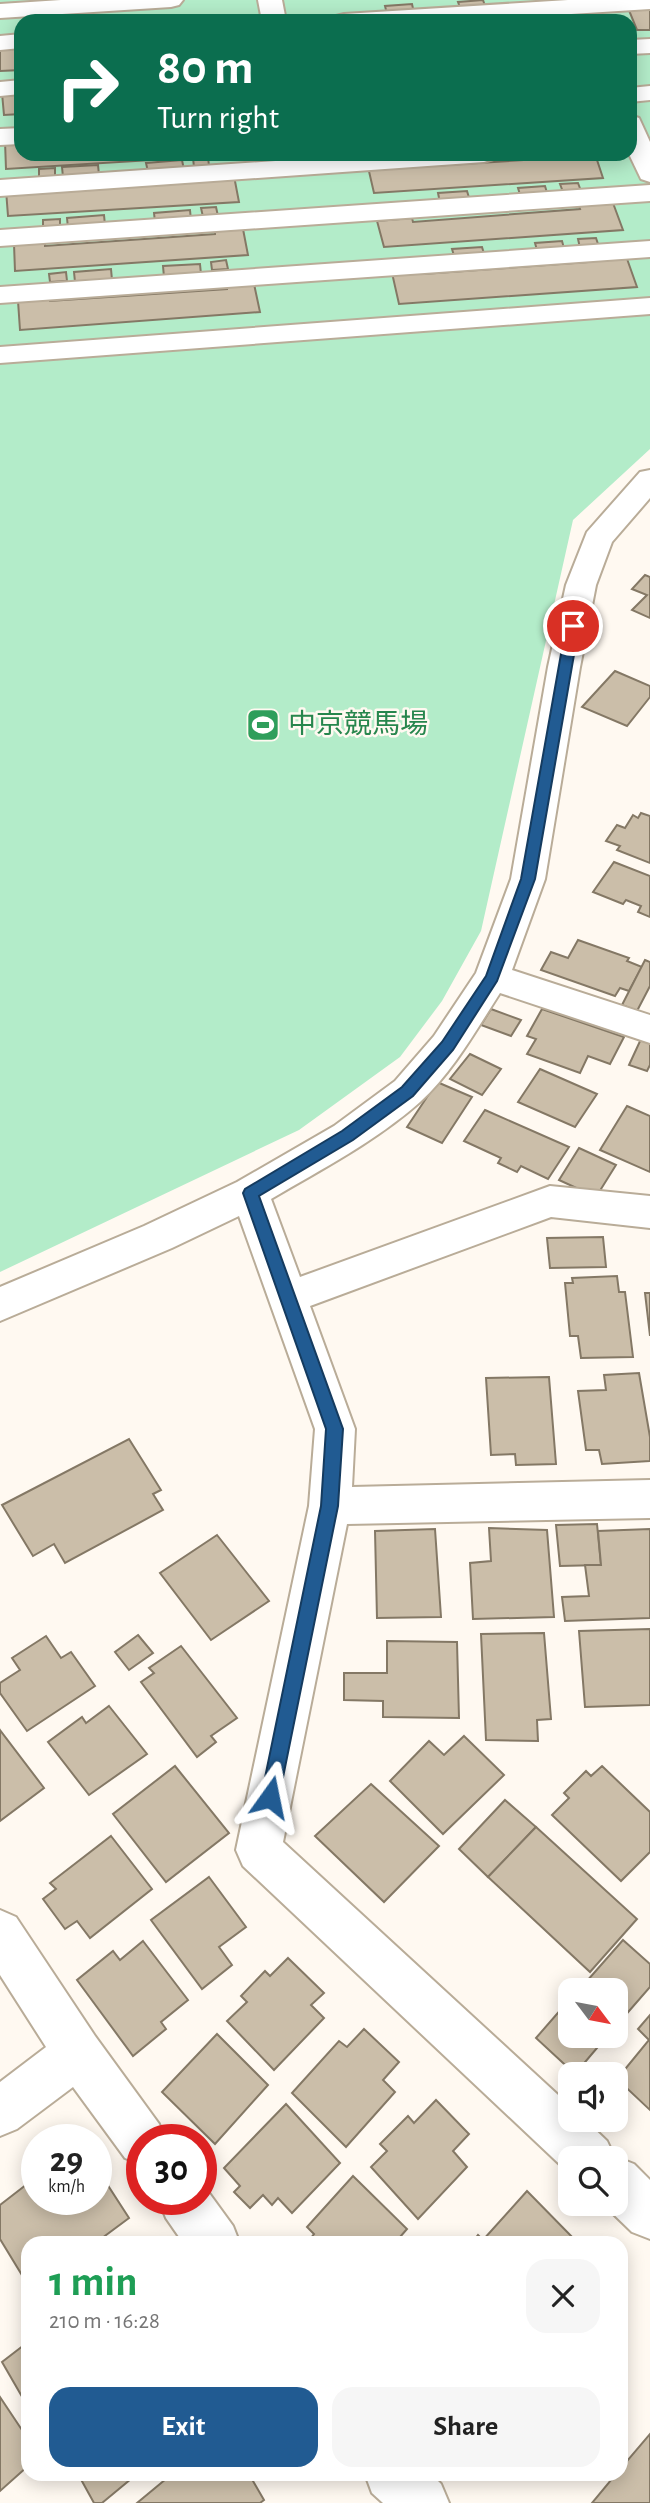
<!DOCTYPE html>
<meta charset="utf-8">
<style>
:root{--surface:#fff;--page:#f6f6f6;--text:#222;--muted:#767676;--accent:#215b92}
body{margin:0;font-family:"Alegreya Sans","Noto Sans JP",sans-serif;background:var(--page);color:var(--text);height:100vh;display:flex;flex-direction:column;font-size:26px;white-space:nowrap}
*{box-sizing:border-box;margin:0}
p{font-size:23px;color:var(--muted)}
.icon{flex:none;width:38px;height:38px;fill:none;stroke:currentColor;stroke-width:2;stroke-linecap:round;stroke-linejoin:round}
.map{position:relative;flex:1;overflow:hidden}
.panel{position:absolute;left:21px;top:2236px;width:607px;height:245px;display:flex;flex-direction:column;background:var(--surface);border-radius:21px;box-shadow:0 4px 18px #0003}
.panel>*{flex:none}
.hud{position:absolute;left:14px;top:14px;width:623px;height:147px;border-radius:21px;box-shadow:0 4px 18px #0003;background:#0b6e4f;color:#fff;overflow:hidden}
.needle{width:46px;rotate:122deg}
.controls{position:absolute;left:558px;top:1978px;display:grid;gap:14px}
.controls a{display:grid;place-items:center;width:70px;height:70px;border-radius:14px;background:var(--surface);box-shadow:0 4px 18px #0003;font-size:35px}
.speed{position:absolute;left:21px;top:2124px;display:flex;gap:14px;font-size:35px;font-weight:700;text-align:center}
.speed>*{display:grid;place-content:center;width:91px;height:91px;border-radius:50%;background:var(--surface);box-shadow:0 4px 18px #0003;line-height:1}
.speed small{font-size:18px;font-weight:400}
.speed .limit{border:10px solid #d22;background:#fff;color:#111}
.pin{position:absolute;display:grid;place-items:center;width:60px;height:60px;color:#fff;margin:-30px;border:4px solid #fff;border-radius:50%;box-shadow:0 2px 7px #0007}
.me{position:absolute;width:77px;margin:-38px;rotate:12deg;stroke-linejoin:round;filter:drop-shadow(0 0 5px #0008)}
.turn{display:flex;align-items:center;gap:24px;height:147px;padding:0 28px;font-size:32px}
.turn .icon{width:91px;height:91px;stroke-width:2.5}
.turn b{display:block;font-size:49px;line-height:60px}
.round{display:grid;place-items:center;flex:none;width:74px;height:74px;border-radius:21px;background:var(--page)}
.headline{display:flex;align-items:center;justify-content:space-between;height:119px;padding:0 28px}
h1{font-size:42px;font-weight:600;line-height:52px;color:#1e9e55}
.cta{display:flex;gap:14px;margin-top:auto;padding:14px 28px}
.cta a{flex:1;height:80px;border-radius:21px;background:var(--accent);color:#fff;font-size:28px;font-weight:600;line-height:80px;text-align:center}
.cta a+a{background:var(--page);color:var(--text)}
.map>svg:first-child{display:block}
</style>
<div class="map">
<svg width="650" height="2503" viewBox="0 0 650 2503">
<rect width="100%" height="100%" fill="#fff9f1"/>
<path fill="#b3ecc9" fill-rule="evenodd" d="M0,0H650V449L573,520L481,931L442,1001L400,1057L299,1130L0,1272ZM21,21H630V154H21Z"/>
<g fill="#cbbea9" stroke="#847865" stroke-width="2">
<polygon points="483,0 486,9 461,10 458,2"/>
<polygon points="412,4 414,13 387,14 385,6"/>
<polygon points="650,7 650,30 637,30 628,8"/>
<polygon points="544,13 547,21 454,21 517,17 516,15"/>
<polygon points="21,47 21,70 0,71 0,48"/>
<polygon points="21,92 21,114 4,115 2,93"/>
<polygon points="21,140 21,154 233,155 6,169 5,141"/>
<polygon points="569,154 595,154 603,178 374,193 368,167 399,165 400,168 570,157"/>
<polygon points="208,157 209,166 194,167 193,158"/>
<polygon points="182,160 184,170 148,172 146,163"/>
<polygon points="98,165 99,175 63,177 62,167"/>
<polygon points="55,168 55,176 39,177 39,169"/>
<polygon points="234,176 239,202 8,216 6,190"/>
<polygon points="578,183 581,191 563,192 560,184"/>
<polygon points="545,186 548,196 521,198 518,188"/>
<polygon points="467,191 470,201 440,203 438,193"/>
<polygon points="613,203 623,230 384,247 377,221 412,218 413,222 580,209 579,206"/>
<polygon points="216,207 218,216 203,217 201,208"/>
<polygon points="190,210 191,220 155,222 154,213"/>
<polygon points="104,215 105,225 68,228 67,218"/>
<polygon points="60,219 60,226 43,227 43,220"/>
<polygon points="243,229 248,255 15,271 14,244 45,242 45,246 215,234 215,230"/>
<polygon points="596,238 599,247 580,248 578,239"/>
<polygon points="562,241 565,252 538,254 535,243"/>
<polygon points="482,247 485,257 455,259 452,249"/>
<polygon points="626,256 637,287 399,304 392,273 422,270 423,274 587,262 586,259"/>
<polygon points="226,260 228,269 212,270 211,262"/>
<polygon points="200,264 201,274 164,277 163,266"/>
<polygon points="111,269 112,280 75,282 74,272"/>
<polygon points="66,272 67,281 50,282 49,274"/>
<polygon points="254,284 260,312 20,330 18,301 50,299 50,301 227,289 227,286"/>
<polygon points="645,575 650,577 650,618 632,610 647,595 632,589"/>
<polygon points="615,671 650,686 650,697 627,726 582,707"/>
<polygon points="641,813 650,816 650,863 617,850 620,846 606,841 617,825 625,828 633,815 638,818"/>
<polygon points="614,862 650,876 650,917 638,912 641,906 626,900 623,904 593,892"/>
<polygon points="578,940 629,958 627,961 642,967 629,991 620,988 615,996 541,970 551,952 568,958"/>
<polygon points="645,960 650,962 650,986 637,1011 622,1005"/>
<polygon points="491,1009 521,1020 511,1036 481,1025"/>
<polygon points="542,1009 624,1037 610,1064 588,1056 580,1073 527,1054 536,1039 527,1036"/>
<polygon points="641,1039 650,1042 650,1065 647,1071 629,1065"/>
<polygon points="470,1054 501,1069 482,1095 450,1079"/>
<polygon points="540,1069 597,1094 575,1127 518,1102"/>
<polygon points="437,1082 472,1097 442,1143 407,1127"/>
<polygon points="627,1106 650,1116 650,1172 600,1150"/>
<polygon points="485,1110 569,1147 548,1179 521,1166 517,1172 498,1163 501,1158 464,1141"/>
<polygon points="579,1148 616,1165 596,1197 559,1180"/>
<polygon points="603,1237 606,1267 550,1268 547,1238"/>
<polygon points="617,1276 619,1292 625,1292 633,1357 581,1358 578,1336 570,1336 565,1283 573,1283 572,1278"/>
<polygon points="645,1293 650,1293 650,1336"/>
<polygon points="639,1373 650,1437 650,1461 602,1464 599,1450 586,1450 578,1391 606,1390 604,1375"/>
<polygon points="549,1377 556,1464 516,1465 515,1454 491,1455 486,1378"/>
<polygon points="129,1439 161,1490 153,1494 163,1510 65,1563 54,1544 33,1556 2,1505"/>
<polygon points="597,1524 601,1565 560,1566 556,1525"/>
<polygon points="489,1528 547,1530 554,1617 473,1619 470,1563 491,1561"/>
<polygon points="435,1529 441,1617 377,1618 375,1531"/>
<polygon points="650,1529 650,1618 565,1621 562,1597 589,1596 585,1565 601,1565 598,1531"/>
<polygon points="217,1535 269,1601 211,1640 160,1573"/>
<polygon points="650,1629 650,1705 585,1707 579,1631"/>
<polygon points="544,1633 551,1719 537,1720 538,1741 486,1740 481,1634"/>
<polygon points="138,1635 153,1653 129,1670 115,1652"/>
<polygon points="46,1636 61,1658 71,1652 95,1686 27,1731 0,1693 0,1683 20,1670 12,1658"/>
<polygon points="387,1641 457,1642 459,1718 383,1717 383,1701 344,1700 344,1673 387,1673"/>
<polygon points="181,1646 237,1718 211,1736 216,1742 197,1757 141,1682 154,1673 149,1668"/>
<polygon points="109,1706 147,1754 89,1795 48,1742 82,1717 86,1723"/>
<polygon points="0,1730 44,1788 0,1821"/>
<polygon points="464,1736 504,1775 443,1834 390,1781 429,1741 444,1755"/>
<polygon points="175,1766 229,1833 166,1882 113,1814"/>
<polygon points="602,1766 650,1812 650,1852 621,1881 552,1815 569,1798 564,1793 586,1771 591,1776"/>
<polygon points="371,1784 439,1846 384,1902 315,1836"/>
<polygon points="505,1800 536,1827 488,1877 459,1849"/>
<polygon points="536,1827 637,1919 590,1972 488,1877"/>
<polygon points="111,1836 152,1889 90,1938 77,1921 65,1929 43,1899 56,1889 50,1883"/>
<polygon points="209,1877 246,1927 219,1947 232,1965 202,1989 151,1920"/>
<polygon points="623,1940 650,1964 650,1987 616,2026 616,1990 579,1990"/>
<polygon points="143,1941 188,2000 161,2022 166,2029 133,2056 77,1980 113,1951 120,1960"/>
<polygon points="288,1958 324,1993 311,2005 324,2018 274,2070 227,2021 247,2002 241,1996 265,1971 270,1976"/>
<polygon points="570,1999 570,2035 608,2035 575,2074 536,2038"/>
<polygon points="650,2015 650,2110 617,2079 649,2040 638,2029"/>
<polygon points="364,2029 399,2062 383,2080 395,2092 346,2147 292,2093 339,2041 347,2047"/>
<polygon points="217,2034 268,2085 215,2144 162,2092"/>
<polygon points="436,2100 469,2134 453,2151 467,2167 418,2219 371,2167 387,2151 380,2144 408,2116 414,2123"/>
<polygon points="286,2104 340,2163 292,2213 278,2198 272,2205 263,2195 250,2208 234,2192 240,2186 224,2168"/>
<polygon points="37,2158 37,2200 96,2200 96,2167 129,2218 94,2244 28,2244 28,2285 0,2239 0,2205 31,2181 25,2167"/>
<polygon points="353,2176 407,2229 394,2244 306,2244 314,2234 307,2227"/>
<polygon points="527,2191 579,2244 471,2244 478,2235 483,2240"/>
<polygon points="28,2342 28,2407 2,2362"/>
<polygon points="0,2397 28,2439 28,2466 0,2491"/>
<polygon points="650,2434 650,2503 592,2503 616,2474 621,2474 621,2468"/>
<polygon points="78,2474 137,2474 102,2503 94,2503"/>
<polygon points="172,2474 249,2474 264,2500 260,2503 137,2503"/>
</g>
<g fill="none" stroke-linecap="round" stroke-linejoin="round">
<defs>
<g id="minor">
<polygon points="61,0 183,0 179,5 171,7 0,18 0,4"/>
<polygon points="258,0 282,0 286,21 262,21"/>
<polygon points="568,0 650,0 650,9 458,21 332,21 336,16 344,14"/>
<polygon points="21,34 21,48 0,50 0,36"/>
<polygon points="650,39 650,53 630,54 630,40"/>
<polygon points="21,80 21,94 0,96 0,82"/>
<polygon points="650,86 650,100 630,102 630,88"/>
<polygon points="630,115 639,118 650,142 650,182 641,179 629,154"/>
<polygon points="21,128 21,144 0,145 0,129"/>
<polygon points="375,154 497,154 493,159 484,162 0,196 0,180"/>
<polygon points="650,185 650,201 0,246 0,230"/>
<polygon points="650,241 650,257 0,303 0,287"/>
<polygon points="650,298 650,314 0,363 0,347"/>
<path d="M650,470V498L612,542L596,585L580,667L545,879L512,970L650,1015V1043L500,993C476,1030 453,1072 420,1102C376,1141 322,1169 271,1199L300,1277L550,1186L650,1196V1228L551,1217L310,1306L355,1429L352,1487L650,1480V1518L347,1524L283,1842L570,2106V2119H584L607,2141L615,2158H570V2174L243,1866L236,1850L309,1506L315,1429L239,1216L172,1248L0,1321V1287L144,1226L237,1182L334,1126L395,1081L434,1036L476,973L511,879L548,667L566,585L587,532L640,472Z"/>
<polygon points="0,1910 16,1917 95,2036 159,2124 166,2140 142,2140 142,2165 125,2158 73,2087 17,2129 0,2136 0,2082 46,2047 0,1975"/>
<polygon points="616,2157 634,2164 650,2180 650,2239 632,2232 602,2203 616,2203"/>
<polygon points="201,2182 233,2226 240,2244 184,2244 166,2218 159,2200 201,2200"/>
<polygon points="365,2474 431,2474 441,2484 449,2503 383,2503 372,2493"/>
</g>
</defs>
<use href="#minor" stroke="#b9ac98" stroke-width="4"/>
<use href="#minor" fill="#fff" fill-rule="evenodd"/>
</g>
<polygon fill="#215b92" stroke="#153b5f" stroke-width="2" points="573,622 579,626 535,879 497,981 453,1050 413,1096 353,1140 259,1196 343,1429 338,1506 279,1797 276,1803 270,1806 263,1803 261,1797 321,1506 326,1429 243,1193 245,1189 342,1131 402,1087 442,1042 486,976 521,879 566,626"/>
<defs>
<symbol id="stadium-square" viewBox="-11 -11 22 22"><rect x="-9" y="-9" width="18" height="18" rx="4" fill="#2e9e5b" stroke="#fff9f1"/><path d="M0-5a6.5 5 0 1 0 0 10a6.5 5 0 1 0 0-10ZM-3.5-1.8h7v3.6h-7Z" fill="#fff"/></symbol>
</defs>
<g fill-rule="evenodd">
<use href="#stadium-square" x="244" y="706" width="38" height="38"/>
</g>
<g text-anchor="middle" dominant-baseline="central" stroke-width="5" stroke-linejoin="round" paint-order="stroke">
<g font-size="28" fill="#27864d" stroke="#fff9f1" text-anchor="start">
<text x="288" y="725">中京競馬場</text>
</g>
</g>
</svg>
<div class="controls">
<a><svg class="needle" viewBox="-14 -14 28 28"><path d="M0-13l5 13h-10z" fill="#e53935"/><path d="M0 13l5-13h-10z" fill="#767676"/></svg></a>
<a><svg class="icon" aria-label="sound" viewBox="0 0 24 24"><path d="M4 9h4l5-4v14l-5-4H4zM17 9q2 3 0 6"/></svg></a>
<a><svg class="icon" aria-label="search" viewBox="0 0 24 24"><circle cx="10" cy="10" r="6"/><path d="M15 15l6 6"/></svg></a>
</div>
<div class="speed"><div>29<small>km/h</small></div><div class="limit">30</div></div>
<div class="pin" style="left:573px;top:626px;background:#d93025"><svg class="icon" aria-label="arrive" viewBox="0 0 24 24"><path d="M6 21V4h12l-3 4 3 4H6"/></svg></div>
<svg class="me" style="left:270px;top:1797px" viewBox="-20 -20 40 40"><path d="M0-17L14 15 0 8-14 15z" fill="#215b92" stroke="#fff" stroke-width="4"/></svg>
<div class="hud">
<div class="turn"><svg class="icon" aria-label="right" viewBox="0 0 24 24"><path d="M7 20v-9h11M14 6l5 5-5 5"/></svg><div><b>80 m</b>Turn right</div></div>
</div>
<section class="panel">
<div class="headline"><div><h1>1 min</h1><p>210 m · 16:28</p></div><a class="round"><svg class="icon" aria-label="close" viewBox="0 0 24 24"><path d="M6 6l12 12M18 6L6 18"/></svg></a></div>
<div class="cta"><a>Exit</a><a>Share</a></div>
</section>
</div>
